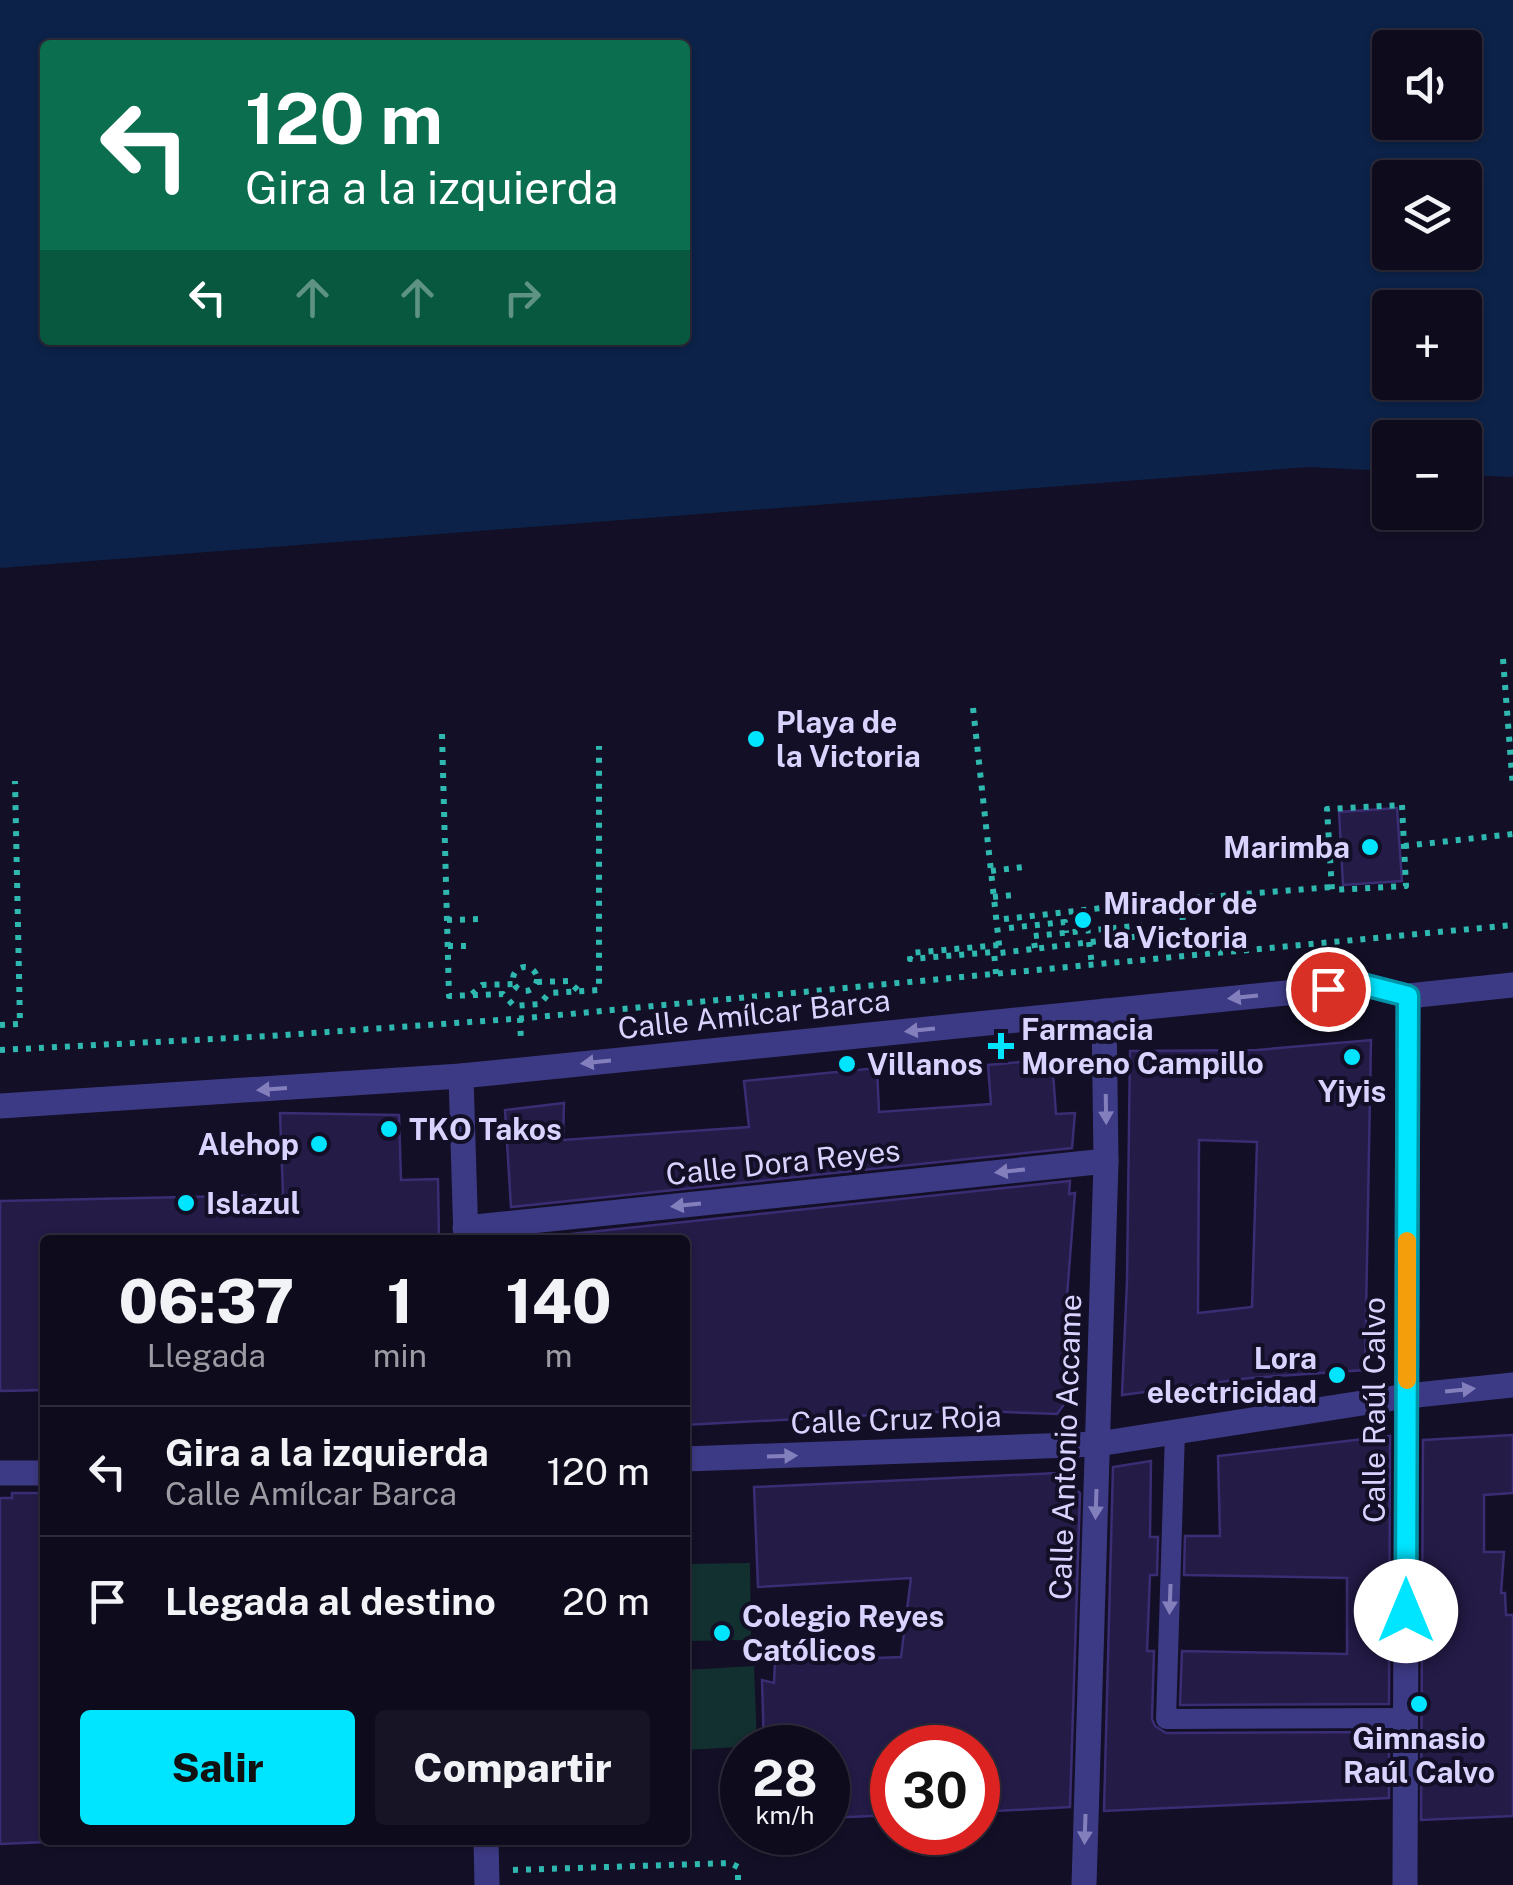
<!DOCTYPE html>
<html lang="es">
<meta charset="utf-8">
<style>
:root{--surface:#0e0b1c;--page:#171425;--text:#f1f3f6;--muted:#9b9ba3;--line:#2e2b3b;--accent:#00e5ff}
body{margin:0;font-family:"Public Sans",sans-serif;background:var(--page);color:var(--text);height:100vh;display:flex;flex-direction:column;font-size:38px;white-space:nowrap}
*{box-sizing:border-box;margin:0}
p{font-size:32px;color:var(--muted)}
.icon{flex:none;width:55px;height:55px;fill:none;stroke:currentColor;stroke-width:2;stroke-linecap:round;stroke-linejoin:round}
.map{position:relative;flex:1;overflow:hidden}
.side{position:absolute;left:40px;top:1235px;width:650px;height:610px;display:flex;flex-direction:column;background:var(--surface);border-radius:10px;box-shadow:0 2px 8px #0004,0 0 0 2px var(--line)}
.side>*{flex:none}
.guide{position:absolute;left:40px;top:40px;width:650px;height:305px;border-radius:10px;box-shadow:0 2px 8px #0004,0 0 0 2px var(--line);background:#0b6e4f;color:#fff;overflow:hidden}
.fabs{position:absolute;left:1372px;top:30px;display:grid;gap:20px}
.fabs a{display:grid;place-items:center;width:110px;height:110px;border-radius:10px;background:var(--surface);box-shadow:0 2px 8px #0004,0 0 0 2px var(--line);font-size:50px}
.speed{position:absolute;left:720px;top:1725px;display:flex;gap:20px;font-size:50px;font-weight:700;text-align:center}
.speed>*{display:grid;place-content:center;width:130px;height:130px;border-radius:50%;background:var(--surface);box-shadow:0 2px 8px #0004,0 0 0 2px var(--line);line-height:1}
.speed small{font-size:25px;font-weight:400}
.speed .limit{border:15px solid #d22;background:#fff;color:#111}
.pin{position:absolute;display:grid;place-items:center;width:85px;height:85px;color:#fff;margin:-42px;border:5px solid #fff;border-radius:50%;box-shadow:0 2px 10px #0007}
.me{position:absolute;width:110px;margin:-55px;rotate:0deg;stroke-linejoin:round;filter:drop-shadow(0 0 8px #0008)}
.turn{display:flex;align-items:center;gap:35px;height:210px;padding:0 40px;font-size:45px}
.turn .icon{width:130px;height:130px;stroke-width:2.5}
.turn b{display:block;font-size:70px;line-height:85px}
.lanes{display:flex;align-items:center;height:95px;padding:0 40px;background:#0003;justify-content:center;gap:50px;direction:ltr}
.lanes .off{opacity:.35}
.eta{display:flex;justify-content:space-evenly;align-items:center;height:170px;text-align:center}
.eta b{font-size:60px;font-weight:800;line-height:70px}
.primary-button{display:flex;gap:20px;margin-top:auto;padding:20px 40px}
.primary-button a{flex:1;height:115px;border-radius:10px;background:var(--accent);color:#111;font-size:40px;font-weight:800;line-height:115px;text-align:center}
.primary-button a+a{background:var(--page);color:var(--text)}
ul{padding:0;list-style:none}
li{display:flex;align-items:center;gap:30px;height:130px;padding:0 40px;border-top:2px solid var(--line)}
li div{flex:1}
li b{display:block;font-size:38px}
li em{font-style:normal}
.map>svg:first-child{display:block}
</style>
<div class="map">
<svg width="1513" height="1885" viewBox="0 0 1513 1885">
<rect width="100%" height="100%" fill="#130f26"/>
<g fill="#12302f">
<polygon points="750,1563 751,1640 685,1641 685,1564"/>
<polygon points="754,1666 757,1746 685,1750 685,1670"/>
</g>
<path fill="#0c2248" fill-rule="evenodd" d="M0,0H1513V477L1465,475V438H1390V471L1308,467L0,568ZM45,45H685V340H45ZM1390,48H1465V122H1390ZM1390,178H1465V252H1390ZM1390,308H1465V382H1390Z"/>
<g fill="#241b47" stroke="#3b2d73" stroke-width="2.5" fill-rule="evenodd">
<polygon points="1397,808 1402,881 1343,885 1339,812"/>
<path d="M1371,1040L1365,1370L1250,1378L1122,1395L1127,1281L1130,1051L1257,1050ZM1199,1140L1257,1142L1252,1307L1198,1313Z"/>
<polygon points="1052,1059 1056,1114 1075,1113 1072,1148 511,1207 505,1110 564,1103 563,1140 749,1127 744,1081 877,1068 879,1112 991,1104 988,1065"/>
<polygon points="280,1113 399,1115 401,1180 438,1179 439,1240 45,1240 45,1390 0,1391 0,1201 283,1195"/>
<polygon points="1070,1181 1069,1194 1075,1193 1067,1296 1067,1400 1057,1414 1006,1412 931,1412 685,1425 685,1240 514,1240"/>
<polygon points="1513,1435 1513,1493 1484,1495 1484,1552 1504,1552 1501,1593 1505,1593 1506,1615 1513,1615 1513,1816 1421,1820 1423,1440"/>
<polygon points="1390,1436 1389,1704 1180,1705 1182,1651 1347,1654 1347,1578 1184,1575 1185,1536 1220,1536 1218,1456"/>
<polygon points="1151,1461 1150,1537 1158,1537 1157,1575 1150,1575 1147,1651 1154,1651 1152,1719 1155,1726 1166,1733 1389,1732 1389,1798 1104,1811 1113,1467"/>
<polygon points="1057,1473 1080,1493 1070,1807 978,1812 978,1748 892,1748 892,1815 828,1818 828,1748 764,1748 762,1680 774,1683 775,1662 901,1657 911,1578 758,1587 754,1487"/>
<polygon points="12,1493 45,1493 45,1842 0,1844 0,1498 12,1498"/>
</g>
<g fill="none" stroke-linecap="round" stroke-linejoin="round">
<g stroke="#2fb8b0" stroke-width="6" stroke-dasharray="5 8" stroke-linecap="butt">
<polyline points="1503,659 1513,788"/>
<polyline points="973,708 1000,953 1183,931 1182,899 996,920"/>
<polyline points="442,734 449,996 503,994 514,1006 540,1004 549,993 599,990 599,746"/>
<polygon points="1402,805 1406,886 1332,890 1327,809"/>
<polyline points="1404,846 1513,834"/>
<polyline points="991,871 1023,867"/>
<polyline points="993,897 1013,895"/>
<polyline points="1182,899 1332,887"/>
<polyline points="447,920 482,919"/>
<polyline points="1009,928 1065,922 1066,933"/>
<polyline points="1089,942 1092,965"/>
<polyline points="448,946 467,946"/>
<polyline points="1035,948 1033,936 1145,925 1146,935"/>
<circle cx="525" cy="979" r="12"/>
<polyline points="996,974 994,952 910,959 911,953 999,945"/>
<polyline points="537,982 568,981 579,991"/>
<polyline points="472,994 482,985 514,984"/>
<polyline points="520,1018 521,1042"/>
<polyline points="0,1025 20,1024 15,781"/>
<polyline points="0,1050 270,1036 527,1018 1513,925"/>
<polyline points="513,1870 730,1863 738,1867 738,1885"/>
</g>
<polyline stroke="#3d3a85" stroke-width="20" points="1175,1432 1166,1719 1406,1718"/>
<g stroke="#3d3a85" stroke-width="25">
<polyline points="461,1076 466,1240"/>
<polyline points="465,1228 1106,1161"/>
<polyline points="685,1459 1098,1444 1407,1396 1513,1385"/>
<polyline points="0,1473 45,1473"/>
<polyline points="486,1840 487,1885"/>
<polyline points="1084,1885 1106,1161 1104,1011"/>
<polyline points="1405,1885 1408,996"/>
</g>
<polyline stroke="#3d3a85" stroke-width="25" points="0,1106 461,1076 1365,985 1408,996 1513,985"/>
</g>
<defs><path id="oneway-solid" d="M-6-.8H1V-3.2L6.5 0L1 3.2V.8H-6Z" transform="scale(2.5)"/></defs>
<g fill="#837fbc">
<use href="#oneway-solid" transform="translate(1243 997) rotate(174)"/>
<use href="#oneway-solid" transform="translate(920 1030) rotate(174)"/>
<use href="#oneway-solid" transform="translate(596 1062) rotate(174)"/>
<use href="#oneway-solid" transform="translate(272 1089) rotate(176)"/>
<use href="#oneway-solid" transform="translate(1106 1109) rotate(89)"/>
<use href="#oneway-solid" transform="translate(1010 1171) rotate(174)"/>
<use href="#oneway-solid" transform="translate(686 1205) rotate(174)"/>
<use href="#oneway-solid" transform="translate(1460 1390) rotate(-6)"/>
<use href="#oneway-solid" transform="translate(782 1456) rotate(-2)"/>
<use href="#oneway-solid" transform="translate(1096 1504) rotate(92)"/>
<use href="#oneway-solid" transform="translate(1170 1599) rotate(92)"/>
<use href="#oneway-solid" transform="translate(1085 1829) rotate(92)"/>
</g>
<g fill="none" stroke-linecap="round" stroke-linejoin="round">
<defs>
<polyline id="route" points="1328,989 1365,985 1408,996 1406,1611"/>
</defs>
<use href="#route" stroke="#0095a6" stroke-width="25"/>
<use href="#route" stroke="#00e5ff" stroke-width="18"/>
<polyline stroke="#f59e0b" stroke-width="18" points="1407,1380 1407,1241"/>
</g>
<g fill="#00e5ff" stroke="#130f26" stroke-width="4">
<circle cx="756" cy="739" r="10"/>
<circle cx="1370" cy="847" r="10"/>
<circle cx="1083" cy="920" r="10"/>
<path d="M996 1031h10v10h10v10h-10v10h-10v-10h-10v-10h10z"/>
<circle cx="1352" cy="1057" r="10"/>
<circle cx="847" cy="1064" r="10"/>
<circle cx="389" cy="1129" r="10"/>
<circle cx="319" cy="1144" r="10"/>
<circle cx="186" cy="1203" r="10"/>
<circle cx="1337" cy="1375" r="10"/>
<circle cx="722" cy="1633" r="10"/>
<circle cx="1419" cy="1704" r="10"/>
</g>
<g text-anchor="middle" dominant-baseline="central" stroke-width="8" stroke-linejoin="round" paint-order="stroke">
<g font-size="30" font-weight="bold" fill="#d9d4ff" stroke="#130f26" text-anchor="start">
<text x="776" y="722">Playa de<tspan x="776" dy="34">la Victoria</tspan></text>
<text x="1350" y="847" text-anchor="end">Marimba</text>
<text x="1103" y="903">Mirador de<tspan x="1103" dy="34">la Victoria</tspan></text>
<text x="1021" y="1029">Farmacia<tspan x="1021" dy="34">Moreno Campillo</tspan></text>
<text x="867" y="1064">Villanos</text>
<text x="1352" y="1091" text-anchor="middle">Yiyis</text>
<text x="409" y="1129">TKO Takos</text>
<text x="299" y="1144" text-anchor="end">Alehop</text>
<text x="206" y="1203">Islazul</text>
<text x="1317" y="1358" text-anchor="end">Lora<tspan x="1317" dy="34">electricidad</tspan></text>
<text x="742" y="1616">Colegio Reyes<tspan x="742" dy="34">Católicos</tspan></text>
<text x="1419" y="1738" text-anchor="middle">Gimnasio<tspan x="1419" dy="34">Raúl Calvo</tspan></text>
</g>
<g font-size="30" fill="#d9d4ff" stroke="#130f26">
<text transform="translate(754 1014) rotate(-6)">Calle Amílcar Barca</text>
<text transform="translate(783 1162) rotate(-6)">Calle Dora Reyes</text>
<text transform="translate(1374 1410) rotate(-90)">Calle Raúl Calvo</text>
<text transform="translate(896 1419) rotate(-2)">Calle Cruz Roja</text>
<text transform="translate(1065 1447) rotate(-88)">Calle Antonio Accame</text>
</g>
</g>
</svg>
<div class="fabs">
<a><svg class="icon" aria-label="sound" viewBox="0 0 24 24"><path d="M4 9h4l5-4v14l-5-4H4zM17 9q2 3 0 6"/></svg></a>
<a><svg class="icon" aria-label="layers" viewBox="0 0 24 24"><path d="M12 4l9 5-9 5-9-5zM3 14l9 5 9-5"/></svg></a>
<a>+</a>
<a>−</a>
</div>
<div class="speed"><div>28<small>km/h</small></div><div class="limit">30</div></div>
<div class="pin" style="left:1328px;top:989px;background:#d93025"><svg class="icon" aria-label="arrive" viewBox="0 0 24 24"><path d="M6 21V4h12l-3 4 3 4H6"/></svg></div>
<svg class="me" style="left:1406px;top:1611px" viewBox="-20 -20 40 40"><circle r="19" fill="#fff"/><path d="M0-13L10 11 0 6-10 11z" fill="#00e5ff"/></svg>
<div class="guide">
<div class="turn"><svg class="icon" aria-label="left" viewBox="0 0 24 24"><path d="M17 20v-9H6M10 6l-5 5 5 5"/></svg><div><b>120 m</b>Gira a la izquierda</div></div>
<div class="lanes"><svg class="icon" aria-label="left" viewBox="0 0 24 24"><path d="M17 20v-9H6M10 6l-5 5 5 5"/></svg><svg class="icon off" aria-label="ahead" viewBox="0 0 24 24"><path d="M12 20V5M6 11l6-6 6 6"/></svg><svg class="icon off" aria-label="ahead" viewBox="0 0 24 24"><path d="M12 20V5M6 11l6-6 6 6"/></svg><svg class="icon off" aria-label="right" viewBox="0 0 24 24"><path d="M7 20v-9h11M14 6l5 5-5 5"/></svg></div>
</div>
<section class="side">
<div class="eta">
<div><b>06:37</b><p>Llegada</p></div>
<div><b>1</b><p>min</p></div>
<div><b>140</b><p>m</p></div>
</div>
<ul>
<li><svg class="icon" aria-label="left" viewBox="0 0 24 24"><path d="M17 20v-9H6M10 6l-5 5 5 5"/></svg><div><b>Gira a la izquierda</b><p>Calle Amílcar Barca</p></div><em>120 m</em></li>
<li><svg class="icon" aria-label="arrive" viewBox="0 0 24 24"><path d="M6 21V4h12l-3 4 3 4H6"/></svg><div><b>Llegada al destino</b></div><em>20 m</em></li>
</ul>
<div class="primary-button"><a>Salir</a><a>Compartir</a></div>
</section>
</div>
